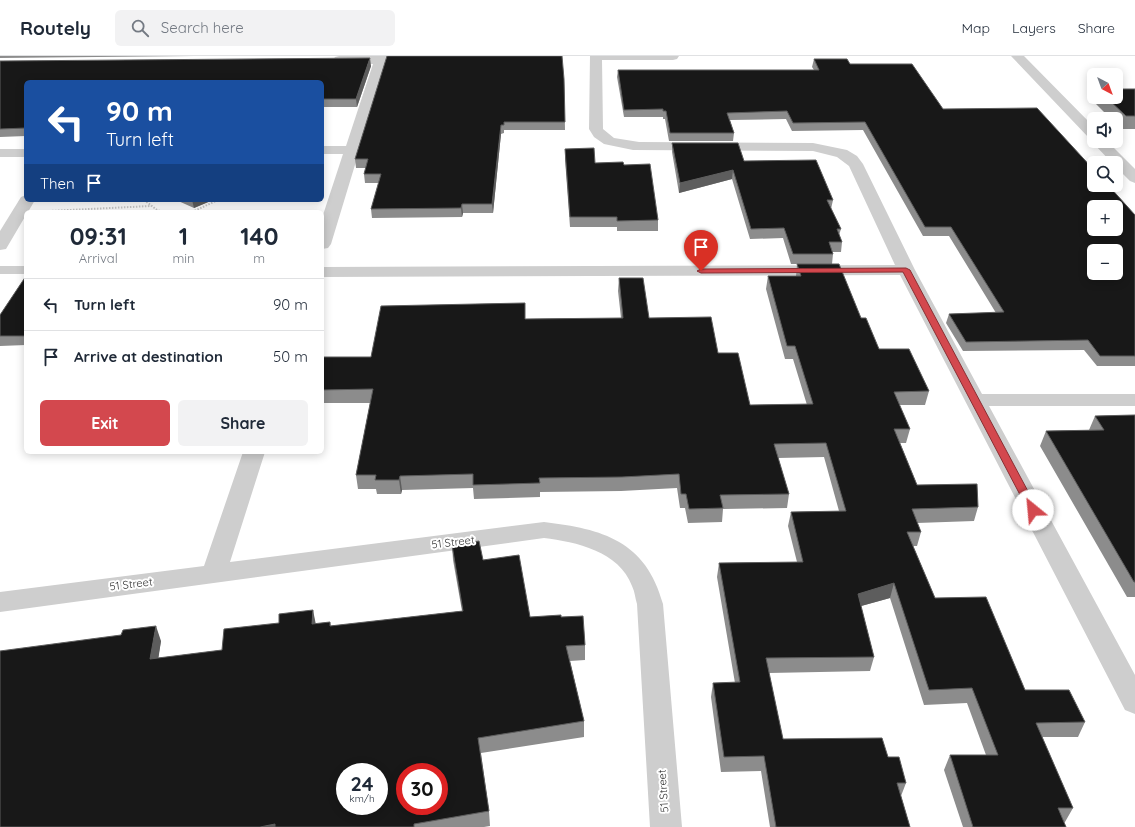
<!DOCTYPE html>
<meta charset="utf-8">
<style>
:root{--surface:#fff;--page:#f2f2f3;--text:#1f2937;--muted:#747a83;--line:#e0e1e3;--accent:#d3484e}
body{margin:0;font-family:Quicksand,sans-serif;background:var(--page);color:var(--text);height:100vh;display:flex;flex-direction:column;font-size:15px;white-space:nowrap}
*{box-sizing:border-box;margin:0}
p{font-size:13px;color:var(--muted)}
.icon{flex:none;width:22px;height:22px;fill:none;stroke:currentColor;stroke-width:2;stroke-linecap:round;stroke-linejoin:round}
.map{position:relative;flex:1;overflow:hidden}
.drawer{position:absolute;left:24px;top:154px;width:300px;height:244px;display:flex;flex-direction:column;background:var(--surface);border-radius:6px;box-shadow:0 2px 10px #0003}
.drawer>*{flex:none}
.banner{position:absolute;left:24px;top:24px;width:300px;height:122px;border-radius:6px;box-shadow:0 2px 10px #0003;background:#1a4fa0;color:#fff;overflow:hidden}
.needle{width:26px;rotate:139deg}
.tools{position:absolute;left:1087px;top:12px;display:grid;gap:8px}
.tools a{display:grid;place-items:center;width:36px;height:36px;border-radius:6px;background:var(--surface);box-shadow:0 2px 10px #0003;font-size:20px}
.speed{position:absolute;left:336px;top:707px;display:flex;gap:8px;font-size:20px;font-weight:700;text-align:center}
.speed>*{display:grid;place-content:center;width:52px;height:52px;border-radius:50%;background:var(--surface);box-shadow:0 2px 10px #0003;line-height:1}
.speed small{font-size:10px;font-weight:400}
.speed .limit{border:6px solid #d22;background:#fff;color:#111}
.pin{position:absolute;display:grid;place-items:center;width:34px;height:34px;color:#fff;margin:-41px -17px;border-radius:50% 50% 50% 0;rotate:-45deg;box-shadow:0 0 4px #0007}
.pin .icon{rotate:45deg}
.me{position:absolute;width:44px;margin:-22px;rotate:332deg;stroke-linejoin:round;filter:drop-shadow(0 0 3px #0008)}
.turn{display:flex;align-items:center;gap:14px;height:84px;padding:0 16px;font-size:18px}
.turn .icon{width:52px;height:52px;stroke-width:2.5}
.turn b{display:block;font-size:28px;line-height:34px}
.then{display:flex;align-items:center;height:38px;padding:0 16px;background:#0003;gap:8px;font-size:15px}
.eta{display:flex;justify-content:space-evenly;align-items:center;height:68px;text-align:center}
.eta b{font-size:24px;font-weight:700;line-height:28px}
.button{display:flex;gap:8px;margin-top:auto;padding:8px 16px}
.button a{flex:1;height:46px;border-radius:6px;background:var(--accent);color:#fff;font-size:16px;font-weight:700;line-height:46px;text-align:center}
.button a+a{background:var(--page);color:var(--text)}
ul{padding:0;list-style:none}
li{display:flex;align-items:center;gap:12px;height:52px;padding:0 16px;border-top:1px solid var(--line)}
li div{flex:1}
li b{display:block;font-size:15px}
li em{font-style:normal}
header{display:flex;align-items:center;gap:24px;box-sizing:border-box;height:56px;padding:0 20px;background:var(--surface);border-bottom:1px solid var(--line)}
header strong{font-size:19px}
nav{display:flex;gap:22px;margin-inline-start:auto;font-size:14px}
.search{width:280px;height:36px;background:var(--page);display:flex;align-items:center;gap:10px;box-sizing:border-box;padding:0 14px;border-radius:6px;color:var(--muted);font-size:15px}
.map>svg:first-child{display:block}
</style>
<header>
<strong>Routely</strong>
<div class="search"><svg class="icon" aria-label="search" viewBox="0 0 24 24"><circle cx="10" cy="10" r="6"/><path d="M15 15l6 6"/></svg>Search here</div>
<nav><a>Map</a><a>Layers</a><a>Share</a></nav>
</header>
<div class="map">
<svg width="1135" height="771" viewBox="0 0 1135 771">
<rect width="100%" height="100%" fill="#fff"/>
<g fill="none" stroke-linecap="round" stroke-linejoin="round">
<g stroke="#c8c8c8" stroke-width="2" stroke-dasharray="1.5 1.5" stroke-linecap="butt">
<polyline points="144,144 157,154 163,156"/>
<polyline points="49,155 151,150"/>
<polyline points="192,156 218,144"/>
</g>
<rect fill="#cecece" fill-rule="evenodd" x="0" y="210" width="26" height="8"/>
<g fill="#cecece" fill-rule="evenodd">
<polygon points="339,0 388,0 331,188 328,192 322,193 322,162 343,98 322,98 322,90 346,90 373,8 335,7 333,4 335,1"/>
<polygon points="590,0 679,0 677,3 673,4 602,4 603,73 614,82 639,86 813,87 847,94 857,100 863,108 915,214 982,338 1135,338 1135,350 989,350 1135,619 1135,658 1125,654 900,219 322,221 322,211 895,209 849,110 837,101 813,95 633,94 604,88 594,81 589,73"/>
<polygon points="1011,0 1024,0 1094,71 1094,85 1107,85 1135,113 1135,127 1130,125 1116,111 1116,107 1112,107 1094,88 1092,85 1093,83 1089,82"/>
<rect x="0" y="93" width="26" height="8"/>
<polygon points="26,139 26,144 35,144 28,156 26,156 26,159 6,193 0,194 0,175 21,141"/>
<path d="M243,396H265L230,506L544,466C603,473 646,485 663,548L682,771H650L637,548C635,542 635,536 632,530C619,495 576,486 544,482L0,556V536L204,510Z"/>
</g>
</g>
<g fill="#8c8c8c">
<polygon points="0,0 194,0 0,2"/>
<polygon points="814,3 850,8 943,53 1135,159 1135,310 1097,310 1084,294 963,295 946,267 949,258 996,257 949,180 923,180 863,74 792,75 786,63 730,64 734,77 733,85 669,85 665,63 663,63 663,61 624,61 617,21 618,14 814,14 812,11"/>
<polygon points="0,5 371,10 357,51 322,51 322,26 26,26 26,80 0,81"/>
<polygon points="564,23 565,74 504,74 504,77 501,78 493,157 463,157 462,161 372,162 371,153 379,127 365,127 364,118 366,112 356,112 355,103"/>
<polygon points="1135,33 1135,73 1121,73 1116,68 1116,63 1111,63 1094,46 1095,41 1116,41"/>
<polygon points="672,87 744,105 833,144 831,153 841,173 839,179 842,186 841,196 833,196 833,198 832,208 791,208 783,182 750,183 732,123 679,137 672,96"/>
<polygon points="565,93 595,107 624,109 658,164 658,175 617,175 617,171 570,171 565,103"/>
<polygon points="176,144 213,144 194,152"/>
<polygon points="797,208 861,262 879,293 929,335 925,349 899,349 910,373 906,387 900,387 917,429 978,451 974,465 917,467 921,476 917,490 913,490 935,542 1025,634 1085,666 1078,681 1042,681 1073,752 1065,766 1064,766 1066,771 963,771 944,714 950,699 986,699 967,647 924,649 890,542 861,550 874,601 870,615 769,617 783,683 888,701 906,727 901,740 910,771 770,771 761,715 721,716 711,641 713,627 735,627 717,521 719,507 797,506 788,470 791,456 839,455 824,401 778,402 789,438 787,452 723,453 722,466 688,467 685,452 680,452 677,432 621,435 540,436 540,441 474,443 473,432 402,434 401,438 377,438 376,433 358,433 356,419 370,347 322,347 322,301 371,301 525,263 621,262 618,235 619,222 649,262 718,297 750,349 807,349 793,303 785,303 766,233 768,220 796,220"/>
<polygon points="26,220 26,289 0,290 0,259"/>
<polygon points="1135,359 1135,541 1127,541 1040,390 1046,375 1089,374 1095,360"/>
<polygon points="452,489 483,504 530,561 561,561 585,589 585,604 570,605 584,665 584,681 481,697 489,755 490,770 484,771 0,771 121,579 161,585 158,602 222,594 316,568 330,566 331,570 462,555 453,504"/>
</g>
<g fill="#5d5d5d">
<polygon points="370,2 371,10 357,51 356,43"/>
<polygon points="501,69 501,78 493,157 492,148"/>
<polygon points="733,114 732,123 679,137 680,127"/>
<polygon points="192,144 213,144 194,152"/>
<polygon points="462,148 463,157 462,161 461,152"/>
<polygon points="400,420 402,434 401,438 399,424"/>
<polygon points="894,527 890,542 854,552 858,538"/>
<polygon points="313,554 316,569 312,568"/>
<polygon points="156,570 161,585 156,618 150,603"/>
<polygon points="275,768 276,771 260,771"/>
</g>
<g fill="#181818" stroke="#5d5d5d" fill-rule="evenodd">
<polygon points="387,0 562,0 564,23 565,66 504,66 504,69 501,69 492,148 462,148 461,152 371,153 381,118 364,118 368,103 355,103"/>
<polygon points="370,2 356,43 322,43 322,26 26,26 26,72 0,73 0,5"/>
<path d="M814,3H847L850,8H912L943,53L1037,52L1094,114V129H1108L1135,159V300H1100L1088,284L966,286L949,258L1004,256L951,171H925L865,66L793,67L787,55L727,57L734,77H670L666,55H663V53L624,54L618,14H819ZM1094,151H1116V173H1094ZM1094,195H1116V217H1094Z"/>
<polygon points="1116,33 1135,33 1135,60 1126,60 1106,41 1116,41"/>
<polygon points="672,87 738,87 744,105 816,104 833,144 827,144 841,173 837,173 842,186 829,186 833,198 793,198 784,172 751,173 733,114 680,127"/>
<polygon points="594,92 595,107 623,106 624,109 650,108 658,164 617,165 617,161 570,161 565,93"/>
<polygon points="797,208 839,208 861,262 866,262 879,293 909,293 929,335 894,336 910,373 894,373 917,429 977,428 978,451 912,453 921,476 907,476 935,542 986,541 1025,634 1069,634 1085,666 1036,667 1073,752 1058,752 1066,771 973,771 950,699 998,699 972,632 929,634 894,527 858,538 874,601 766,602 783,683 882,682 888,701 899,701 906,727 897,727 910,771 776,771 764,700 724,701 713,627 740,626 719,507 803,506 791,456 846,455 826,387 774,388 789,438 720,439 723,452 689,453 686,438 681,438 679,418 622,421 539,422 540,427 473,429 473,418 400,420 399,424 375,424 376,419 356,419 373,333 322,334 322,301 371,301 381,250 525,247 525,263 623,262 619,222 643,222 649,262 711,261 718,297 738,297 750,349 813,348 795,290 787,290 768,220 801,220"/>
<polygon points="26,220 26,280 0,280 0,259"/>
<polygon points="1135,359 1135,526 1134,526 1046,375 1104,374 1095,360"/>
<path d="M479,485L483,504L519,499L530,561L561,559V561L583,560L585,589L566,590L584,665L478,682L489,755L414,768V771H275V768L260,771H0V595L121,579L123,574L156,570L150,603L222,594L224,573L279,567V558L313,554L312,568L330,566V570L463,555L452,489ZM345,716H379V750H345ZM405,716H439V750H405Z"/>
</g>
<polygon fill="#d3484e" stroke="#892f33" points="906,212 910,214 1038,454 1036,456 1029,456 1028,454 903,216 701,217 697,215 701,213"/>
<g text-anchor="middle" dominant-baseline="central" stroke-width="4" stroke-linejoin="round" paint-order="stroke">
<g font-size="11" fill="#313131" stroke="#fff">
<text transform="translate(453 486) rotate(-7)">51 Street</text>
<text transform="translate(131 528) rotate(-7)">51 Street</text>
<text transform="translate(663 735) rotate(-94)">51 Street</text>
</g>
</g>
</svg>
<div class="tools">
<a><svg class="needle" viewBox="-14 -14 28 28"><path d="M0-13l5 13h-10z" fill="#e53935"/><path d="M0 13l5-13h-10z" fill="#747a83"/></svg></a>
<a><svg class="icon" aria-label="sound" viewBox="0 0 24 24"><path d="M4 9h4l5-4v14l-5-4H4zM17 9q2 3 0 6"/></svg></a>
<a><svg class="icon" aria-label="search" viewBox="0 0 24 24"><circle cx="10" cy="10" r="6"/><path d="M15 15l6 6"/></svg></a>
<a>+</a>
<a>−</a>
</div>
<div class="speed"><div>24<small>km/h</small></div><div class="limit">30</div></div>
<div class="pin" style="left:701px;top:215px;background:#d93025"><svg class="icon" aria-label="arrive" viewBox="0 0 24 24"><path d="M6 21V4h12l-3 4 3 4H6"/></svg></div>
<svg class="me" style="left:1033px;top:454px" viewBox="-20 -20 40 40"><circle r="19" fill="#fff"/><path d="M0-13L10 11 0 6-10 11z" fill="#d3484e"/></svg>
<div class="banner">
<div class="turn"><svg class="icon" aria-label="left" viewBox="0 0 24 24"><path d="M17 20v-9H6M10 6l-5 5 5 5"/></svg><div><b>90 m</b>Turn left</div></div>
<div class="then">Then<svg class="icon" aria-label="arrive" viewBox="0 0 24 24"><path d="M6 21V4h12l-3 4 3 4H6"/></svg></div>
</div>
<section class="drawer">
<div class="eta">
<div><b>09:31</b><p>Arrival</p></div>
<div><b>1</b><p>min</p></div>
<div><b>140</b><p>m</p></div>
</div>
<ul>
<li><svg class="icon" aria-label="left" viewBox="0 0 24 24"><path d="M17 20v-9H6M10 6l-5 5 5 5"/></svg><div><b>Turn left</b></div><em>90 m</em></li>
<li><svg class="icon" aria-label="arrive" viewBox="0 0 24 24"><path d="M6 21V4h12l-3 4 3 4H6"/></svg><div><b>Arrive at destination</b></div><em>50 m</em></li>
</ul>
<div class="button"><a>Exit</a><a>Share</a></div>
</section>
</div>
